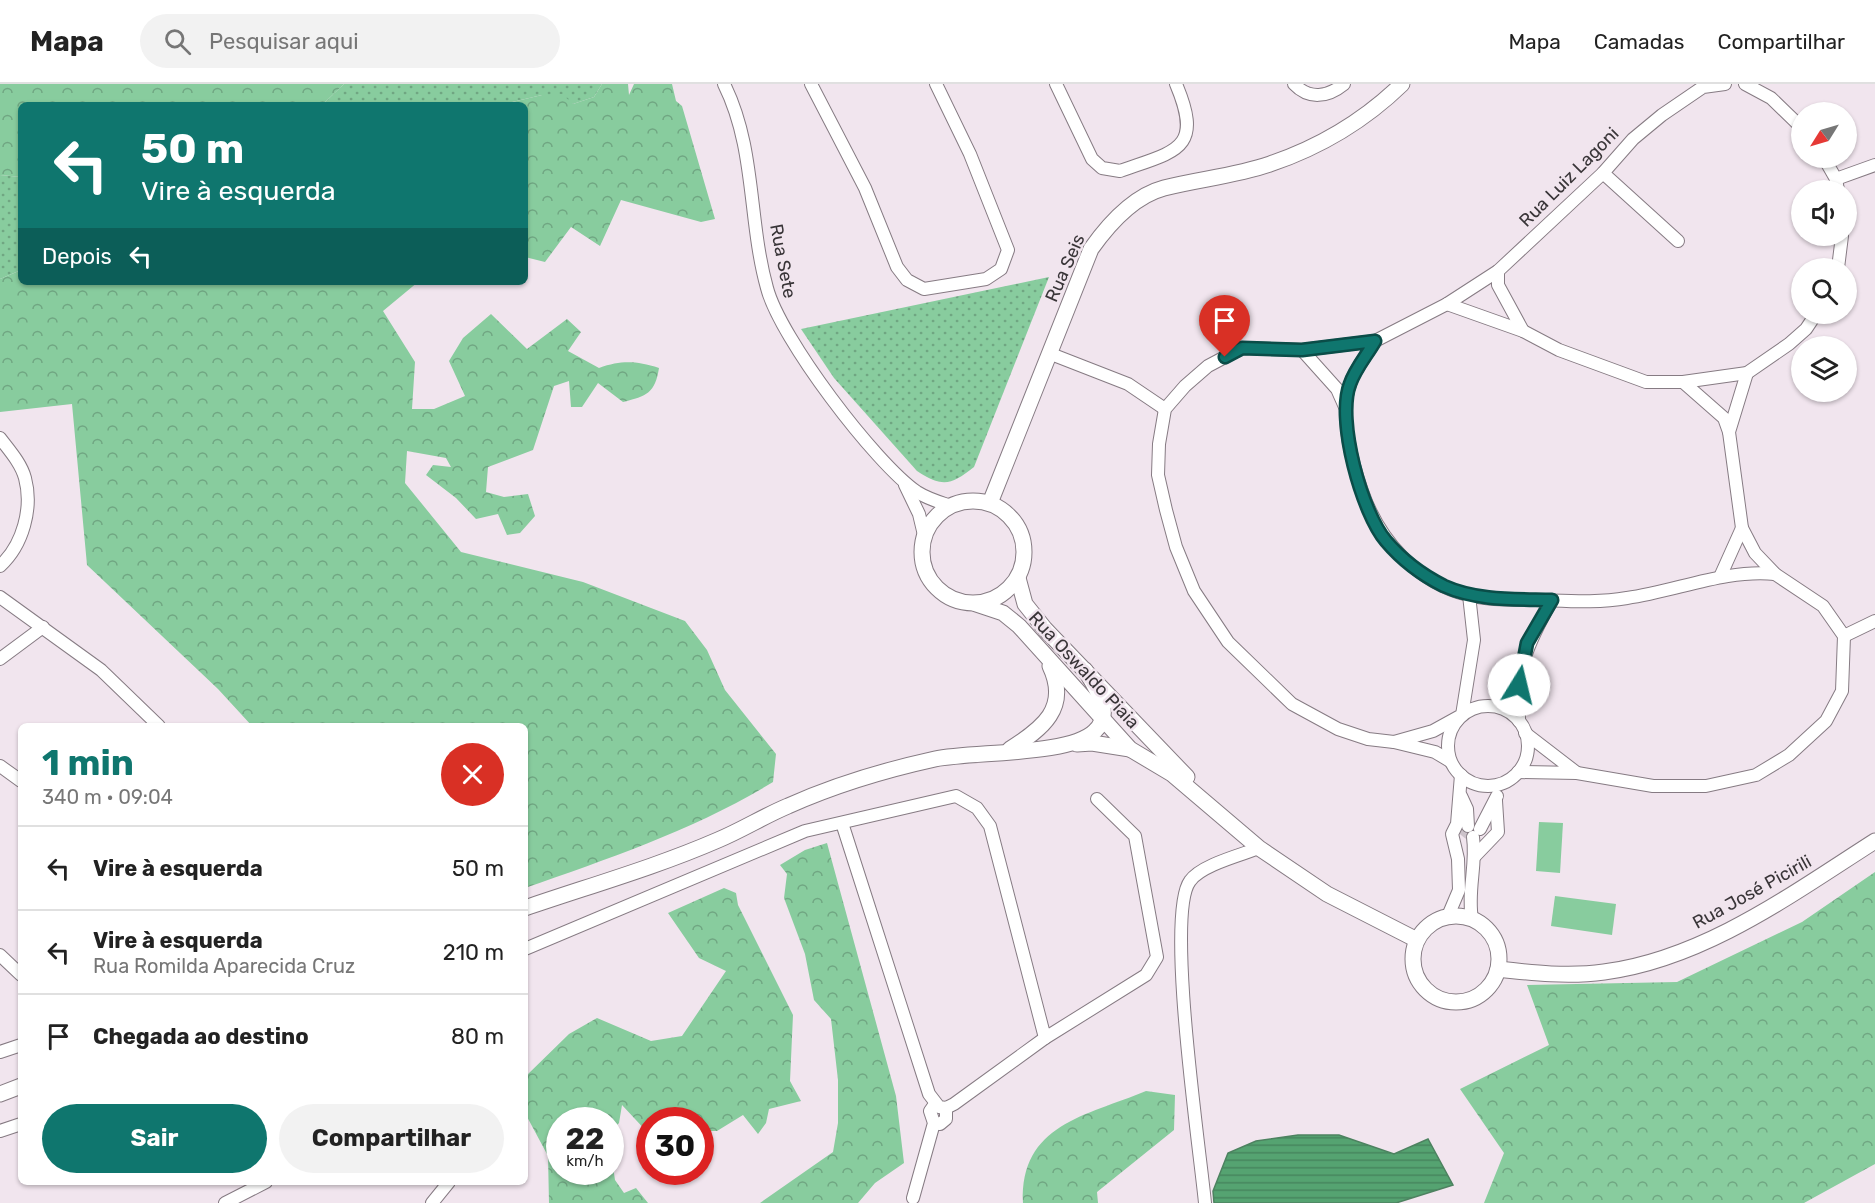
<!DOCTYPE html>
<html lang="pt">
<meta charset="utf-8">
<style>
:root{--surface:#fff;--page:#f2f2f2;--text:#222;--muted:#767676;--line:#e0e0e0;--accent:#0f766e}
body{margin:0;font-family:Rubik,sans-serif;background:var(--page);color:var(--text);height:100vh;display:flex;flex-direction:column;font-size:22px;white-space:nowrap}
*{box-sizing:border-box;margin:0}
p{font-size:20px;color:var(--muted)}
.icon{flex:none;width:33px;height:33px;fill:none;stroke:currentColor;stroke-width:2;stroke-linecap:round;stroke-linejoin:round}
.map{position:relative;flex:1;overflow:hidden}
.sheet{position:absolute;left:18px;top:639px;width:510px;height:462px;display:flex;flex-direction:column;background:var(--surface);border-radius:9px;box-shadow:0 2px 4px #0004}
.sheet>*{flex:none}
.hud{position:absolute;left:18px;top:18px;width:510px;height:183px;border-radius:9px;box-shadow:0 2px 4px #0004;background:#0f766e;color:#fff;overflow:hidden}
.needle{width:39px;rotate:233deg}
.controls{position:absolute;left:1791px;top:18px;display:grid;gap:12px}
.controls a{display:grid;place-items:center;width:66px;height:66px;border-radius:50%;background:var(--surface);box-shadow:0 2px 4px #0004;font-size:30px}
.speed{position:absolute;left:546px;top:1023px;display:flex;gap:12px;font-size:30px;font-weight:700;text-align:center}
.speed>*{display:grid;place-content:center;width:78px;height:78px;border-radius:50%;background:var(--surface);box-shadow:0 2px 4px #0004;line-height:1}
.speed small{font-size:15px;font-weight:400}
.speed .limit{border:9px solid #d22;background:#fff;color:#111}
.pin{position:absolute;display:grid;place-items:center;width:51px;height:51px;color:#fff;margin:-62px -26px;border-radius:50% 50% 50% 0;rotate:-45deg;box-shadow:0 0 6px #0007}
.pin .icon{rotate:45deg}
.me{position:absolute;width:66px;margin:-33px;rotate:9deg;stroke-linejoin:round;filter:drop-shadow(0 0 4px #0008)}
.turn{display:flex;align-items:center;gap:21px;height:126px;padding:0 24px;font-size:27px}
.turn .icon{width:78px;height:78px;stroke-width:2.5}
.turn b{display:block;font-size:42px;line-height:51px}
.then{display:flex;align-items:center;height:57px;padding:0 24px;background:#0003;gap:12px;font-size:22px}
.round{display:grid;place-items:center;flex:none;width:63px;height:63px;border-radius:32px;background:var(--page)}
.summary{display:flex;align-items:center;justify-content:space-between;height:102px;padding:0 24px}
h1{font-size:36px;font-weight:700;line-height:45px;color:var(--accent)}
.primary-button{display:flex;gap:12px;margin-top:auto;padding:12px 24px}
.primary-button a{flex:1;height:69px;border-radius:36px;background:var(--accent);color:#fff;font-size:24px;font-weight:700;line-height:69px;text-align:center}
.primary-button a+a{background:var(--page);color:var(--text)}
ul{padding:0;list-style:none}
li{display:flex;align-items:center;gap:18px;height:84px;padding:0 24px;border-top:2px solid var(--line)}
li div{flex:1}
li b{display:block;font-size:22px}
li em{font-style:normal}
header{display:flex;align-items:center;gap:36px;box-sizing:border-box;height:84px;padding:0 30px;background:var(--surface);border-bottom:2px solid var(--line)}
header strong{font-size:28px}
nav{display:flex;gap:33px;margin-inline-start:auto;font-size:21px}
.search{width:420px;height:54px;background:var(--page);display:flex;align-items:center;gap:15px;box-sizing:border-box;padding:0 21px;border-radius:33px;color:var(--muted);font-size:22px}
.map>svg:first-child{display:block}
</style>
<header>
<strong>Mapa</strong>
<div class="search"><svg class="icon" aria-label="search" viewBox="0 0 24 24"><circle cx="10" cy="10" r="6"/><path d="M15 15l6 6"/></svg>Pesquisar aqui</div>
<nav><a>Mapa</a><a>Camadas</a><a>Compartilhar</a></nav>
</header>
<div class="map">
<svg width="1875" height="1119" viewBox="0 0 1875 1119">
<defs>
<pattern id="grass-dots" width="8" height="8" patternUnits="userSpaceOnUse" patternTransform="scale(1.5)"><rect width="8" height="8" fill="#88cc9e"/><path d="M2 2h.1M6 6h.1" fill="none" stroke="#70a682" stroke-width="1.8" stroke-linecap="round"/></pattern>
<pattern id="forest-crowns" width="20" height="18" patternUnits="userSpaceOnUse" patternTransform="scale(1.5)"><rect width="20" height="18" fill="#88cc9e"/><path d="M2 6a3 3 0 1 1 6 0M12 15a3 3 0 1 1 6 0" fill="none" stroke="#70a682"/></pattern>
<pattern id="water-rules" width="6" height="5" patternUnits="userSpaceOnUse" patternTransform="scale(1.5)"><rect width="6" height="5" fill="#55a371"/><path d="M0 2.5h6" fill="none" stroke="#47865e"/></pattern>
</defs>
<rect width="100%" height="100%" fill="#f1e5ee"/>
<g fill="url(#grass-dots)">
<polygon points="344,0 602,0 594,13 573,20 542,11 499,21 322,21"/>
<polygon points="0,91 21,93 21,186 0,195"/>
<path d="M1049,193L974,383C951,401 943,404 917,387L834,294L801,245Z"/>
</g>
<g fill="url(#forest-crowns)">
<polygon points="0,0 344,0 322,21 21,21 21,93 0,91"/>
<polygon points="602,0 628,0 629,11 634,0 672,0 676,17 682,22 715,135 701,138 621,116 600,162 571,143 545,178 525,173 525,21 499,21 542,11 562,10 573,20 594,13"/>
<path d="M21,186V198H418L383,227L415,278L412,325H434L465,312L449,277L463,254L491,230L527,265L567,235L581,248L568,267L599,284C622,276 636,277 659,284C655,309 647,312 623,318L598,299L582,323H571L569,297L554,302L533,366L488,383L486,408L504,413L528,410L535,432L520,449L507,451L498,430L476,435L456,414L426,391L433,381L451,383L446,374L407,367L405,399L461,468L583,498L685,537L707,566L725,606L776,670L773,698C696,745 610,774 525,804V642H252L218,605L87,481L72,320L0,328V195Z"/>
<polygon points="827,759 896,1012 904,1079 875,1099 858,1119 760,1119 833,1068 838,1039 838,996 831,935 814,916 805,870 784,814 787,790 780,781 805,766"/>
<polygon points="1875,788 1875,1080 1804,1119 1484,1119 1504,1069 1460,1005 1549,961 1527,901 1677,898 1802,838"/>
<polygon points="724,804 736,809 738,821 793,931 790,997 801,1017 769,1025 766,1039 758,1050 743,1031 717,1047 701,1047 700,1036 650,1036 649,1050 622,1021 619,1039 611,1048 610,1036 560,1036 560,1088 610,1088 611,1070 615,1096 624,1109 636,1104 648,1119 549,1119 548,1072 525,1029 525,993 569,950 597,934 651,957 682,952 726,887 699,874 668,829"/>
<path d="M1146,1007L1175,1011L1174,1046L1097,1108L1098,1119H1023C1020,1040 1086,1032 1146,1007Z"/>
</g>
<g fill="#88cc9e">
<polygon points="1539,738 1563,739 1560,789 1536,787"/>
<polygon points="1555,812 1616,820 1612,851 1551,842"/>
</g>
<polygon fill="url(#water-rules)" stroke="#4d8260" stroke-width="1.5" points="1298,1051 1339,1051 1394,1070 1428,1055 1453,1101 1396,1119 1214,1119 1213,1107 1228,1069 1256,1057"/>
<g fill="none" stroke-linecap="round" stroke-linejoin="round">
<polyline stroke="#ccc2ca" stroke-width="12" stroke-dasharray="12 6" stroke-linecap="butt" points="1461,751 1468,742"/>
<defs>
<g id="minor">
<path d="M724,0C756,64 748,136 767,204C780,254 875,379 917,408C928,415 939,418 951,422"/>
<polyline points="811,0 865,104 897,183 907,196 924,205 986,195 1001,185 1008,166 970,70 936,0"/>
<path d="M1056,0L1092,75L1102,84L1120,87C1176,67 1204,66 1176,0"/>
<path d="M1294,0C1309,16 1328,13 1344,0"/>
<polyline points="1745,0 1771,14 1802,44"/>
<polyline points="1824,74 1836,95 1838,106"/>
<polyline points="1603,89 1678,157"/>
<polyline points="1836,95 1875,81"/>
<polyline points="1838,184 1842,152"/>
<polyline points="1498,187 1498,201 1523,247"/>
<polyline points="1447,220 1523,247 1559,266 1646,298 1683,298 1747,289 1789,260 1806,245 1816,230"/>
<path d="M1375,257C1367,271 1355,285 1350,300C1339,329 1352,379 1362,407C1379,456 1416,498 1468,511C1491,517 1518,515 1541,516C1570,517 1599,519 1627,514C1677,507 1725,485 1775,490"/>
<polyline points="1302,266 1337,305 1345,323"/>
<polyline points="1051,270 1128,300 1165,325"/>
<polyline points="1683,298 1724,334 1729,348"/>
<path d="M0,354C9,366 21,379 25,394C33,424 23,461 0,482"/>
<polyline points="905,401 919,430 924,451"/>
<polyline points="1720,493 1742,444"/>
<polyline points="0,513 101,586 159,642"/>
<polyline points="1844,552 1875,537"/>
<polyline points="0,575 43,543"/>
<circle cx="1488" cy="662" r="40"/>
<path d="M1519,637C1518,581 1525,564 1552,516"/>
<polyline points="1394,658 1368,655 1338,645 1292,620 1228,558 1194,507 1176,463 1166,426 1158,391 1159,360 1165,325 1185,302 1208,282 1242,264 1302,266 1375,257 1447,220 1498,187 1603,89 1633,55 1662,31 1703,3 1725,0"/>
<polyline points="1450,677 1435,668 1394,658 1433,647 1462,631 1474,556 1469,511"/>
<polyline points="0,682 21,697"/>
<polyline points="1518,688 1577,689 1525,649"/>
<polyline points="1577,689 1653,702 1706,702 1756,691 1789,671 1826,637 1842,607 1844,552 1823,522 1775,490 1755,469 1742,444 1729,348 1747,289"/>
<polyline points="1461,712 1467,725 1468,742"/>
<polyline points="842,739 929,1010 939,1023 946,1024 954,1020 1045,954"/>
<polyline points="1480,745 1497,712"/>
<polyline points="1475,772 1498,748 1496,717"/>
<polyline points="1448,832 1459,806 1458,775 1452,750 1457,740 1461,691"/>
<path d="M1472,835C1467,807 1477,781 1473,753"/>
<polyline points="525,865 805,747 956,712 977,724 990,742 1045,954 1146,891 1157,873 1135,752 1097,715"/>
<polyline points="0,871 21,891"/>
<polyline points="0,968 21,961"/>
<polyline points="934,1039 940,1040 946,1035 946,1024"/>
<polyline points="0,1047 21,1040"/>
<polyline points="913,1114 934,1039 930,1027 935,1020"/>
<polyline points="225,1119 266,1098"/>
<polyline points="432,1119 449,1098"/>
<path d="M1205,1119C1200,1066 1165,830 1190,797C1201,781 1241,771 1259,764"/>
</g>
<g id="tertiary">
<circle cx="973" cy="468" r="51"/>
<path d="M990,419L1091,165C1108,141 1134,112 1164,104C1199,95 1235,92 1270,80C1320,63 1365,36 1402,0"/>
<polyline points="1018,494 1025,520 1045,545 1187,693"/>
<polyline points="976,520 1003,529 1019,542 1130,665 1172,690 1259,764 1327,810 1417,856"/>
<polyline points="1077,660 1092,659 1130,665"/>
<path d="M1010,665C1042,645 1070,624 1050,582"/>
<path d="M525,824C589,802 656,783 718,756C742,746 764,732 788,722C835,701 885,686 935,675C974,667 1070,672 1095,647C1114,629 1096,604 1085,586"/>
<circle cx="1456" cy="875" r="43"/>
<path d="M1498,885C1533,889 1569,893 1604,888C1704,875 1792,810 1875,757"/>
<polyline points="0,1010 21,1002"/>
</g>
</defs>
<use href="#minor" stroke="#867b83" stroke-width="14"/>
<use href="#tertiary" stroke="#867b83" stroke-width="17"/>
<use href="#minor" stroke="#fff" stroke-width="12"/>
<use href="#tertiary" stroke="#fff" stroke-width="15"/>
</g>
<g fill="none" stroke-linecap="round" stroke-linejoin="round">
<defs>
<path id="route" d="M1225,273L1242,264L1302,266L1375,257C1367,271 1355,285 1350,300C1336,336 1362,429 1386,457C1402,476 1422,491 1444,502C1477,517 1516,515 1552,516L1527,559L1519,601"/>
</defs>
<use href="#route" stroke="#0a4d48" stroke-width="15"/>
<use href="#route" stroke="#0f766e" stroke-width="10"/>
</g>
<g text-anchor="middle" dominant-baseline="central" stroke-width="5" stroke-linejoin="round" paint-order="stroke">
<g font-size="18" fill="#393538" stroke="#f1e5ee">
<text transform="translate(1569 93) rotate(-45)">Rua Luiz Lagoni</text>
<text transform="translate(783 177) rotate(79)">Rua Sete</text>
<text transform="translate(1065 184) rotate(-66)">Rua Seis</text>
<text transform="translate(1084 586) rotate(47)">Rua Oswaldo Piaia</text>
<text transform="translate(1752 808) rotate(-29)">Rua José Picirili</text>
</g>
</g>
</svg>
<div class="controls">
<a><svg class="needle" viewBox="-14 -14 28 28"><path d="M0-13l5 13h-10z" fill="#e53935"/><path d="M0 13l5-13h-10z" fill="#767676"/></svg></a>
<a><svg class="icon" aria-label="sound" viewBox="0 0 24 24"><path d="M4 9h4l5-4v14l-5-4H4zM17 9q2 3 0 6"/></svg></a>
<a><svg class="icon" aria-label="search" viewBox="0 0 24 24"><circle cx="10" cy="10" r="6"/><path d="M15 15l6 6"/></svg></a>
<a><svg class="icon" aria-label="layers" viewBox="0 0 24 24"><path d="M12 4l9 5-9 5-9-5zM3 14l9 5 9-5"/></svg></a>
</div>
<div class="speed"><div>22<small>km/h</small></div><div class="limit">30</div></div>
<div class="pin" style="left:1225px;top:273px;background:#d93025"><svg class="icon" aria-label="arrive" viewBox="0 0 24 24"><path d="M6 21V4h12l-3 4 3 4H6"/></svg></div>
<svg class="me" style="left:1519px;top:601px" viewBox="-20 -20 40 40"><circle r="19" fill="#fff"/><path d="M0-13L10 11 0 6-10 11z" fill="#0f766e"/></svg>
<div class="hud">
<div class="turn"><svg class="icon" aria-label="left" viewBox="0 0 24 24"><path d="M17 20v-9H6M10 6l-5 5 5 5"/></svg><div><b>50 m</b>Vire à esquerda</div></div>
<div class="then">Depois<svg class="icon" aria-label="left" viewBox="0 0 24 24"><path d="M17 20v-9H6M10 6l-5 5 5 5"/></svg></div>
</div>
<section class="sheet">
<div class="summary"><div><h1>1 min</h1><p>340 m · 09:04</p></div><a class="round" style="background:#d93025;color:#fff"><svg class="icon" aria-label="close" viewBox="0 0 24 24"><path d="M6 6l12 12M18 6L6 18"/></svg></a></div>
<ul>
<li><svg class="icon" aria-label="left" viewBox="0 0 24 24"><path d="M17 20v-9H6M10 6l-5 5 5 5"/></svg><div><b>Vire à esquerda</b></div><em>50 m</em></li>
<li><svg class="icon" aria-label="left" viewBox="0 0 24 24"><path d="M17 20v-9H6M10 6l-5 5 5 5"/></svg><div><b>Vire à esquerda</b><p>Rua Romilda Aparecida Cruz</p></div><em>210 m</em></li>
<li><svg class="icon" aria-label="arrive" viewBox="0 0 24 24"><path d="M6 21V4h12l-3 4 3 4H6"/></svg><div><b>Chegada ao destino</b></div><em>80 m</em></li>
</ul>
<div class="primary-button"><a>Sair</a><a>Compartilhar</a></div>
</section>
</div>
